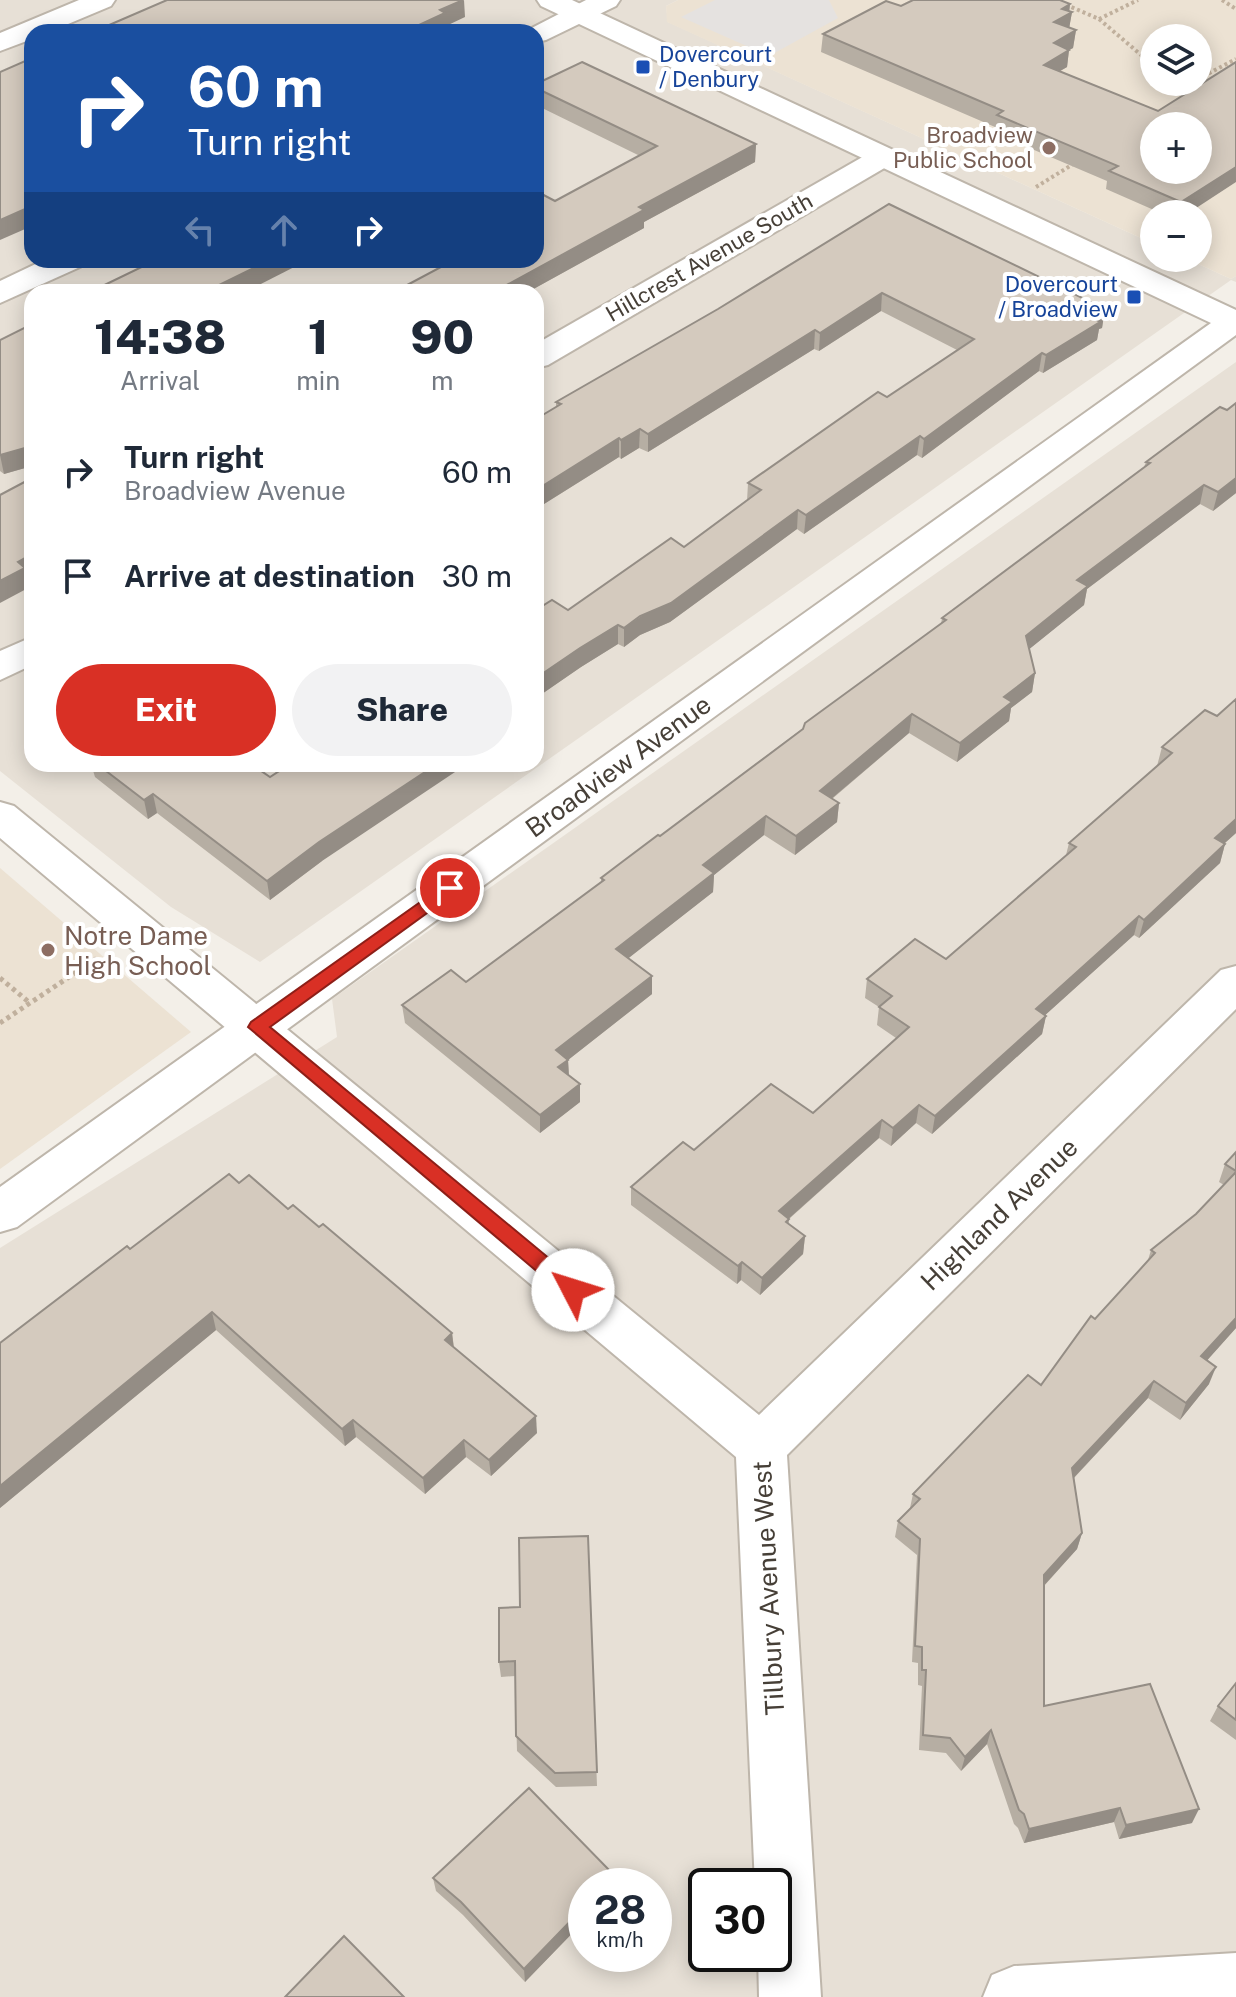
<!DOCTYPE html>
<meta charset="utf-8">
<style>
:root{--surface:#fff;--page:#f2f2f3;--text:#1f2937;--muted:#747a83;--accent:#d93025}
body{margin:0;font-family:"Public Sans",sans-serif;background:var(--page);color:var(--text);height:100vh;display:flex;flex-direction:column;font-size:30px;white-space:nowrap}
*{box-sizing:border-box;margin:0}
p{font-size:26px;color:var(--muted)}
.icon{flex:none;width:44px;height:44px;fill:none;stroke:currentColor;stroke-width:2;stroke-linecap:round;stroke-linejoin:round}
.map{position:relative;flex:1;overflow:hidden}
.panel{position:absolute;left:24px;top:284px;width:520px;height:488px;display:flex;flex-direction:column;background:var(--surface);border-radius:24px;box-shadow:0 4px 20px #0003}
.panel>*{flex:none}
.guide{position:absolute;left:24px;top:24px;width:520px;height:244px;border-radius:24px;box-shadow:0 4px 20px #0003;background:#1a4fa0;color:#fff;overflow:hidden}
.tools{position:absolute;left:1140px;top:24px;display:grid;gap:16px}
.tools a{display:grid;place-items:center;width:72px;height:72px;border-radius:50%;background:var(--surface);box-shadow:0 4px 20px #0003;font-size:40px}
.speed{position:absolute;left:568px;top:1868px;display:flex;gap:16px;font-size:40px;font-weight:700;text-align:center}
.speed>*{display:grid;place-content:center;width:104px;height:104px;border-radius:50%;background:var(--surface);box-shadow:0 4px 20px #0003;line-height:1}
.speed small{font-size:20px;font-weight:400}
.speed .limit{border:4px solid #111;border-radius:12px;background:#fff;color:#111}
.pin{position:absolute;display:grid;place-items:center;width:68px;height:68px;color:#fff;margin:-34px;border:4px solid #fff;border-radius:50%;box-shadow:0 2px 8px #0007}
.me{position:absolute;width:88px;margin:-44px;rotate:310deg;stroke-linejoin:round;filter:drop-shadow(0 0 6px #0008)}
.turn{display:flex;align-items:center;gap:28px;height:168px;padding:0 32px;font-size:36px}
.turn .icon{width:104px;height:104px;stroke-width:2.5}
.turn b{display:block;font-size:56px;line-height:68px}
.lanes{display:flex;align-items:center;height:76px;padding:0 32px;background:#0003;justify-content:center;gap:40px;direction:ltr}
.lanes .off{opacity:.35}
.eta{display:flex;justify-content:space-evenly;align-items:center;height:136px;text-align:center}
.eta b{font-size:48px;font-weight:800;line-height:56px}
.button{display:flex;gap:16px;margin-top:auto;padding:16px 32px}
.button a{flex:1;height:92px;border-radius:48px;background:var(--accent);color:#fff;font-size:32px;font-weight:800;line-height:92px;text-align:center}
.button a+a{background:var(--page);color:var(--text)}
ul{padding:0;list-style:none}
li{display:flex;align-items:center;gap:24px;height:104px;padding:0 32px}
li div{flex:1}
li b{display:block;font-size:30px}
li em{font-style:normal}
.map>svg:first-child{display:block}
</style>
<div class="map">
<svg width="1236" height="1997" viewBox="0 0 1236 1997">
<rect width="100%" height="100%" fill="#f3efe8"/>
<g fill="#e7e0d6" fill-rule="evenodd">
<path d="M0,0H678L666,6L668,22L1154,244V258H1185L1231,279L1236,276V282L1231,280L260,962L171,907L0,771ZM32,32H536V260H32ZM32,292H536V764H32Z"/>
<path d="M1236,362V1997H0V1248L337,1037L332,999ZM586,1886H654V1954H586ZM706,1886H774V1954H706Z"/>
</g>
<g fill="#ece2d3" fill-rule="evenodd">
<path d="M678,0H1236V276L1231,279L1185,258H1198V214H1154V244L667,22L666,6ZM1154,38H1198V82H1154ZM1154,126H1198V170H1154Z"/>
<polygon points="0,868 191,1032 0,1169"/>
</g>
<polygon fill="#e5e2e0" points="715,0 829,0 838,18 769,56 681,17"/>
<g fill="none" stroke-linecap="round" stroke-linejoin="round">
<defs>
<g id="minor">
<polygon points="79,0 115,0 111,6 49,32 32,32 32,39 0,51 0,33"/>
<polygon points="586,0 620,0 616,6 546,40 536,42 536,32 524,32"/>
<polygon points="883,148 893,151 898,157 893,163 548,365 536,368 536,344 873,151"/>
<polygon points="44,260 85,260 80,267 0,303 0,281"/>
<polygon points="32,637 32,665 0,680 0,651"/>
<polygon points="0,802 14,806 759,1415 1221,970 1236,966 1236,1009 787,1455 821,1997 759,1997 758,1954 774,1954 774,1886 755,1886 736,1457 0,838"/>
<polygon points="1236,1953 1236,1997 983,1997 992,1975 1014,1966"/>
</g>
<polygon id="tertiary" points="537,0 572,0 1236,310 1236,335 17,1227 0,1232 0,1187 1211,323 541,6"/>
</defs>
<use href="#minor" stroke="#beb6ab" stroke-width="4"/>
<use href="#tertiary" stroke="#beb6ab" stroke-width="4"/>
<g stroke="#c0b09d" stroke-width="4" stroke-dasharray="3 3" stroke-linecap="butt">
<polyline points="1055,0 1099,19 1154,66"/>
<polyline points="1222,0 1236,9"/>
<polyline points="1099,19 1138,0"/>
<polyline points="1198,79 1236,59"/>
<polyline points="1036,187 1075,163"/>
</g>
<g stroke="#c0b09d" stroke-width="5" stroke-dasharray="4 4" stroke-linecap="butt">
<polyline points="0,978 30,1003"/>
<polyline points="0,1023 99,957"/>
</g>
<use href="#minor" fill="#fff" fill-rule="evenodd"/>
<use href="#tertiary" fill="#fff" fill-rule="evenodd"/>
</g>
<g fill="#b6aea3">
<polygon points="1070,4 1069,11 1072,12 1069,28 1076,30 1073,48 1069,50 1067,67 1060,71 1158,111 1187,214 1163,214 1106,189 1107,181 994,133 995,127 821,52 823,34 901,6"/>
<polygon points="536,84 756,144 755,162 644,222 644,228 528,292 394,292 536,260 555,201 640,156 536,105"/>
<polygon points="889,204 1105,309 1102,328 1099,329 1097,340 1043,373 1039,371 922,458 917,455 804,534 797,529 670,622 640,635 624,647 618,644 581,667 536,698 536,610 568,610 684,547 747,501 748,483 887,397 957,350 881,311 819,351 814,349 648,452 639,448 621,459 619,457 536,509 536,419 556,407 556,402 718,309"/>
<polygon points="32,324 32,466 4,474 0,471 0,340"/>
<polygon points="1146,462 1236,493 1213,511 1200,504 1087,589 1084,605 1029,649 1035,673 1032,692 1011,708 1009,721 957,762 909,733 832,799 839,803 837,822 795,855 764,835 714,875 713,892 628,958 652,994 568,1060 569,1076 580,1084 580,1102 540,1133 405,1023 402,1005 466,982 601,883 601,878 660,836 941,624 942,618 1144,467"/>
<polygon points="1236,699 1236,833 1224,844 1225,844 1220,863 1139,938 1134,935 1045,1015 1046,1016 1042,1034 932,1134 916,1123 891,1146 879,1138 789,1219 789,1224 805,1236 803,1254 760,1295 741,1280 737,1284 631,1205 631,1187 694,1150 813,1113 896,1038 877,1025 879,1007 865,998 867,979 946,959 1066,855 1069,843 1157,766 1162,747 1217,716"/>
<polygon points="91,764 251,764 322,861 270,900 157,813 148,819 95,777"/>
<polygon points="1236,1152 1236,1328 1207,1360 1209,1384 1180,1420 1148,1398 1074,1478 1082,1533 1077,1549 1044,1586 1044,1706 1192,1823 1119,1839 1114,1822 1024,1843 1018,1828 1014,1824 987,1744 961,1771 946,1753 919,1750 922,1686 918,1685 918,1663 912,1662 917,1555 895,1537 898,1521 910,1508 913,1494 1041,1385 1095,1319 1148,1260 1151,1250 1196,1214 1224,1185 1219,1182 1225,1164"/>
<polygon points="239,1183 288,1209 319,1227 452,1333 454,1347 537,1433 491,1476 466,1457 425,1494 356,1437 345,1446 216,1330 0,1508 0,1343 130,1249"/>
<polygon points="588,1536 597,1786 556,1787 517,1751 515,1676 501,1677 499,1662 520,1607"/>
<polygon points="1236,1683 1236,1740 1210,1721 1218,1706"/>
<polygon points="612,1873 612,1886 586,1886 586,1919 525,1982 463,1915 436,1891 433,1878"/>
</g>
<g fill="#948d85">
<polygon points="464,0 465,17 446,26 446,30 442,32 404,32 440,10"/>
<polygon points="1070,4 1069,14 1072,12 1069,29 1054,22 1062,9"/>
<polygon points="1076,30 1073,48 1069,50 1067,67 1041,82 1044,65 1054,43"/>
<polygon points="756,144 755,162 644,222 644,228 528,292 494,292 639,207"/>
<polygon points="1236,167 1236,182 1187,214 1179,214 1181,202"/>
<polygon points="32,206 32,226 0,240 0,220"/>
<polygon points="270,260 308,260 245,292 205,292"/>
<polygon points="882,293 881,311 819,351 820,333"/>
<polygon points="1105,309 1102,328 1099,329 1097,340 1043,373 1046,355 1091,317"/>
<polygon points="815,330 814,349 648,452 648,434"/>
<polygon points="1042,353 1039,371 922,458 924,439"/>
<polygon points="640,429 639,448 621,459 621,440"/>
<polygon points="920,436 917,455 804,534 806,515"/>
<polygon points="619,438 619,457 536,509 536,490"/>
<polygon points="32,446 32,466 4,474 0,455"/>
<polygon points="1236,478 1236,493 1213,511 1218,492"/>
<polygon points="1204,485 1200,504 1087,589 1084,605 1022,655 1026,636 1077,580"/>
<polygon points="798,510 797,529 670,622 640,635 624,647 624,628"/>
<polygon points="32,554 32,576 28,579 30,587 0,603 0,581 18,562"/>
<polygon points="618,625 618,644 581,667 536,698 536,678 580,648"/>
<polygon points="1035,673 1032,692 1011,708 1009,721 957,762 960,743 1004,697"/>
<polygon points="912,714 909,733 818,810 820,791"/>
<polygon points="437,764 467,764 322,861 270,900 267,881 319,842"/>
<polygon points="153,794 157,813 148,819 144,800"/>
<polygon points="839,803 837,822 795,855 796,836"/>
<polygon points="766,816 764,835 714,875 713,892 616,968 616,949 703,865"/>
<polygon points="1236,819 1236,833 1209,857 1215,838"/>
<polygon points="1225,844 1220,863 1139,938 1144,920"/>
<polygon points="1139,916 1134,935 1032,1027 1036,1009"/>
<polygon points="652,976 652,994 568,1060 569,1078 559,1086 556,1050"/>
<polygon points="1046,1016 1042,1034 932,1134 935,1116"/>
<polygon points="580,1084 580,1102 540,1133 540,1115"/>
<polygon points="919,1105 916,1123 891,1146 893,1128"/>
<polygon points="882,1120 879,1138 777,1229 779,1211"/>
<polygon points="805,1236 803,1254 760,1295 762,1278"/>
<polygon points="742,1262 741,1280 737,1284 738,1266"/>
<polygon points="212,1312 216,1330 0,1508 0,1486"/>
<polygon points="1236,1318 1236,1328 1195,1374 1201,1356"/>
<polygon points="452,1333 454,1351 445,1340"/>
<polygon points="1216,1367 1209,1384 1180,1420 1186,1403"/>
<polygon points="1154,1381 1148,1398 1067,1485 1072,1468"/>
<polygon points="536,1416 537,1433 491,1476 489,1460"/>
<polygon points="353,1420 356,1437 345,1446 342,1429"/>
<polygon points="464,1440 466,1457 425,1494 423,1478"/>
<polygon points="1082,1533 1077,1549 1039,1591 1044,1575"/>
<polygon points="991,1730 987,1744 961,1771 965,1757"/>
<polygon points="1120,1808 1114,1822 1024,1843 1029,1829"/>
<polygon points="1199,1809 1192,1823 1119,1839 1126,1825"/>
<polygon points="612,1873 612,1886 599,1886"/>
<polygon points="586,1899 586,1919 525,1982 524,1969"/>
</g>
<g fill="#d4cabe" stroke="#948d85" stroke-width="2" fill-rule="evenodd">
<polygon points="167,0 463,0 440,10 445,13 404,32 93,32"/>
<path d="M913,0H1060L1070,4L1062,9L1072,12L1054,22L1076,30L1054,43L1069,50L1044,65L1158,111L1236,62V167L1181,202L1109,171L1118,166L997,115L1003,111L823,34L886,1L901,6ZM1154,126H1198V170H1154Z"/>
<polygon points="32,58 32,206 0,220 0,72"/>
<polygon points="582,62 756,144 639,207 644,210 494,292 394,292 454,260 536,260 536,191 555,201 657,146 536,88 536,84"/>
<polygon points="889,204 1105,309 1091,317 1100,322 1046,355 1042,353 924,439 920,436 806,515 798,510 671,603 640,616 624,628 618,625 580,648 536,678 536,610 552,600 568,610 671,538 684,547 761,490 748,483 878,392 887,397 974,339 882,293 820,333 815,330 648,434 640,429 621,440 619,438 536,490 536,419 561,404 556,402 718,309"/>
<polygon points="156,260 270,260 205,292 90,292"/>
<polygon points="32,324 32,446 0,455 0,340"/>
<polygon points="1236,403 1236,478 1218,492 1204,485 1077,580 1088,586 1026,636 1035,673 1004,697 1012,702 960,743 912,714 820,791 839,803 796,836 766,816 703,865 714,873 616,949 652,976 556,1050 568,1060 558,1067 580,1084 540,1115 402,1005 451,970 466,982 604,880 601,878 622,862 658,835 660,836 803,729 805,723 946,620 942,618 1150,463 1146,462 1220,407 1227,410"/>
<polygon points="32,478 32,554 18,562 25,568 0,581 0,495"/>
<polygon points="1236,699 1236,819 1215,838 1225,844 1144,920 1139,916 1036,1009 1046,1016 935,1116 919,1105 893,1128 882,1120 779,1211 789,1219 786,1222 805,1236 762,1278 742,1262 738,1266 631,1187 683,1142 694,1150 771,1084 813,1113 909,1027 879,1007 892,996 867,979 915,939 946,959 1076,847 1069,843 1172,753 1162,747 1205,710 1217,716"/>
<polygon points="97,764 251,764 270,777 290,764 437,764 319,842 267,881 153,794 144,800"/>
<polygon points="1236,1152 1236,1171 1225,1164"/>
<polygon points="1236,1172 1236,1318 1201,1356 1216,1367 1186,1403 1154,1381 1072,1468 1082,1533 1044,1575 1044,1706 1150,1684 1199,1809 1126,1825 1120,1808 1029,1829 1024,1814 1019,1810 991,1730 965,1757 950,1738 923,1735 926,1670 922,1670 922,1647 915,1646 920,1539 898,1521 920,1499 913,1494 1028,1375 1041,1385 1091,1316 1095,1319 1155,1253 1151,1250 1196,1214"/>
<polygon points="229,1174 239,1183 249,1175 288,1209 293,1205 319,1227 323,1224 452,1333 445,1340 536,1416 489,1460 464,1440 423,1478 353,1420 342,1429 212,1312 0,1486 0,1343 127,1246 130,1249"/>
<polygon points="588,1536 597,1772 555,1773 516,1736 515,1661 499,1662 499,1608 520,1607 519,1538"/>
<polygon points="1236,1683 1236,1720 1218,1706"/>
<polygon points="529,1788 612,1873 599,1886 586,1886 586,1899 582,1903 586,1905 524,1969 461,1902 433,1878"/>
<polygon points="344,1936 404,1997 285,1997"/>
</g>
<polygon fill="#d93025" stroke="#8d1f18" stroke-width="2" points="450,881 459,888 456,892 270,1027 580,1284 583,1290 580,1296 573,1299 566,1296 248,1027 251,1022"/>
<g fill="#1a4fb4" stroke="#fff" stroke-width="3">
<rect x="635" y="59" width="16" height="16" rx="4"/>
<rect x="1126" y="289" width="16" height="16" rx="4"/>
</g>
<g fill="#8d6e63" stroke="#fff" stroke-width="3">
<circle cx="1049" cy="148" r="8"/>
<circle cx="48" cy="950" r="8"/>
</g>
<g text-anchor="middle" dominant-baseline="central" stroke-width="8" stroke-linejoin="round" paint-order="stroke">
<g font-size="22" fill="#164399" stroke="#fff" text-anchor="start">
<text x="659" y="54">Dovercourt<tspan x="659" dy="25">/ Denbury</tspan></text>
<text x="1118" y="284" text-anchor="end">Dovercourt<tspan x="1118" dy="25">/ Broadview</tspan></text>
</g>
<g font-size="22" fill="#785e54" stroke="#fff" text-anchor="end">
<text x="1033" y="135">Broadview<tspan x="1033" dy="25">Public School</tspan></text>
</g>
<g font-size="22" fill="#463f37" stroke="#fff">
<text transform="translate(709 257) rotate(-30)">Hillcrest Avenue South</text>
</g>
<g font-size="26" fill="#463f37" stroke="#fff">
<text transform="translate(618 766) rotate(-36)">Broadview Avenue</text>
<text transform="translate(999 1214) rotate(-44)">Highland Avenue</text>
<text transform="translate(768 1588) rotate(-93)">Tillbury Avenue West</text>
</g>
<g font-size="26" fill="#785e54" stroke="#fff" text-anchor="start">
<text x="64" y="935">Notre Dame<tspan x="64" dy="30">High School</tspan></text>
</g>
</g>
</svg>
<div class="tools">
<a><svg class="icon" aria-label="layers" viewBox="0 0 24 24"><path d="M12 4l9 5-9 5-9-5zM3 14l9 5 9-5"/></svg></a>
<a>+</a>
<a>−</a>
</div>
<div class="speed"><div>28<small>km/h</small></div><div class="limit">30</div></div>
<div class="pin" style="left:450px;top:888px;background:#d93025"><svg class="icon" aria-label="arrive" viewBox="0 0 24 24"><path d="M6 21V4h12l-3 4 3 4H6"/></svg></div>
<svg class="me" style="left:573px;top:1290px" viewBox="-20 -20 40 40"><circle r="19" fill="#fff"/><path d="M0-13L10 11 0 6-10 11z" fill="#d93025"/></svg>
<div class="guide">
<div class="turn"><svg class="icon" aria-label="right" viewBox="0 0 24 24"><path d="M7 20v-9h11M14 6l5 5-5 5"/></svg><div><b>60 m</b>Turn right</div></div>
<div class="lanes"><svg class="icon off" aria-label="left" viewBox="0 0 24 24"><path d="M17 20v-9H6M10 6l-5 5 5 5"/></svg><svg class="icon off" aria-label="ahead" viewBox="0 0 24 24"><path d="M12 20V5M6 11l6-6 6 6"/></svg><svg class="icon" aria-label="right" viewBox="0 0 24 24"><path d="M7 20v-9h11M14 6l5 5-5 5"/></svg></div>
</div>
<section class="panel">
<div class="eta">
<div><b>14:38</b><p>Arrival</p></div>
<div><b>1</b><p>min</p></div>
<div><b>90</b><p>m</p></div>
</div>
<ul>
<li><svg class="icon" aria-label="right" viewBox="0 0 24 24"><path d="M7 20v-9h11M14 6l5 5-5 5"/></svg><div><b>Turn right</b><p>Broadview Avenue</p></div><em>60 m</em></li>
<li><svg class="icon" aria-label="arrive" viewBox="0 0 24 24"><path d="M6 21V4h12l-3 4 3 4H6"/></svg><div><b>Arrive at destination</b></div><em>30 m</em></li>
</ul>
<div class="button"><a>Exit</a><a>Share</a></div>
</section>
</div>
